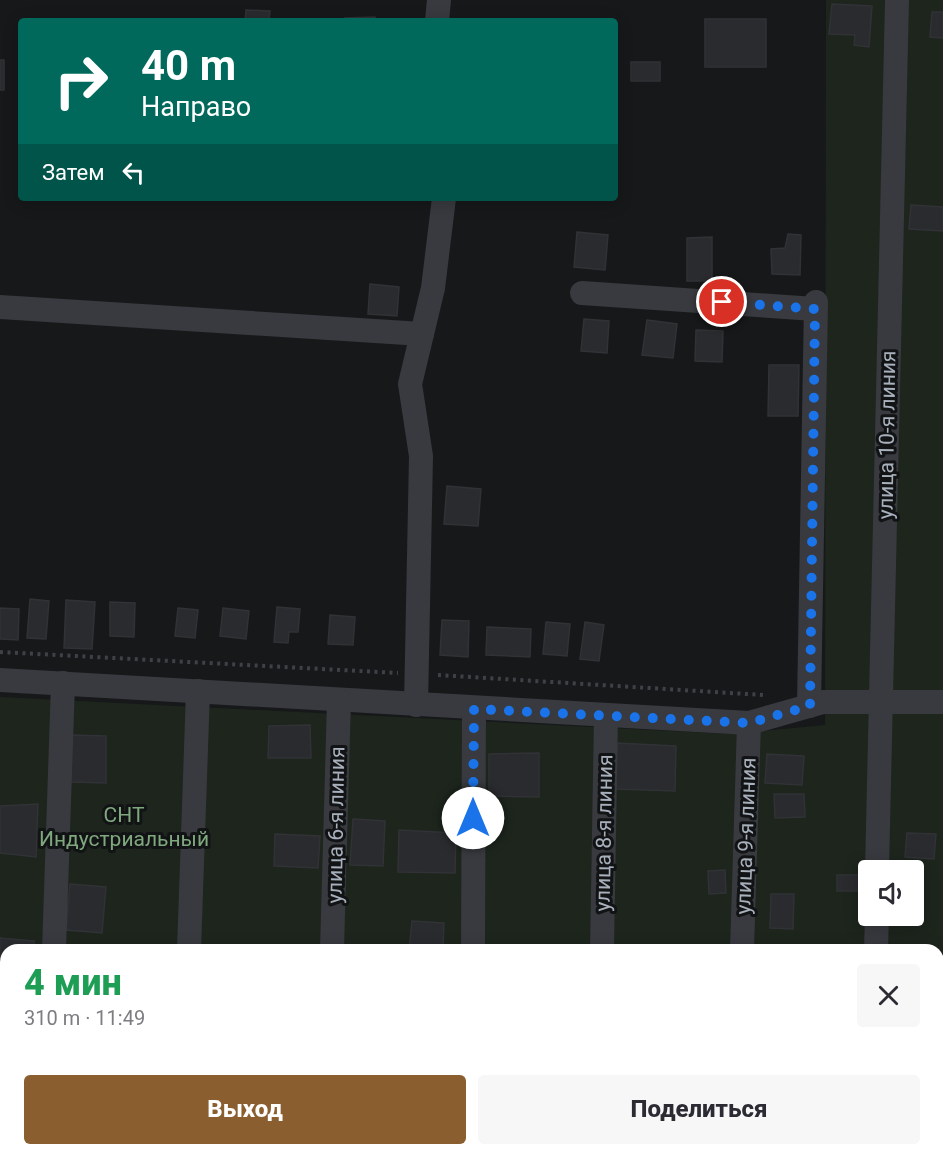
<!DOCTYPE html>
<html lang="ru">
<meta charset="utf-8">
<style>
:root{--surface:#fff;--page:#f7f7f7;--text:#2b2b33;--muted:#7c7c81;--accent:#8a5e2f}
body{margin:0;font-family:Roboto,sans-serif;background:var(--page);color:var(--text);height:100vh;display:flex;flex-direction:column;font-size:22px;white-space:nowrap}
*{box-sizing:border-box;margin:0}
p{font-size:20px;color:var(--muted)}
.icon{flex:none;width:33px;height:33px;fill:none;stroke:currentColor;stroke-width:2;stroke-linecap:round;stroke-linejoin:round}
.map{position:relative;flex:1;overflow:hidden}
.sheet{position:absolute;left:0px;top:944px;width:944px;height:212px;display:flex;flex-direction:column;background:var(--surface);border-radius:18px 18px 0 0;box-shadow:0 3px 15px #0003}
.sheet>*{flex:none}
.guide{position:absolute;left:18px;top:18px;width:600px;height:183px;border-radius:6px;box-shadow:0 3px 15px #0003;background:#00695c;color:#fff;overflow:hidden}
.buttons{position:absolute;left:858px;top:860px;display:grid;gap:12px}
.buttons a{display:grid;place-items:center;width:66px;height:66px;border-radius:6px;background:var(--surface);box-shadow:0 3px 15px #0003;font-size:30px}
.pin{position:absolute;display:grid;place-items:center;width:51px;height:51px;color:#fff;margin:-26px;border:3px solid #fff;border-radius:50%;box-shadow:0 2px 6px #0007}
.me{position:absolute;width:66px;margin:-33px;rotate:0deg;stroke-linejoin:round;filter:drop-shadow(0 0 4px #0008)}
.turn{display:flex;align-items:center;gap:21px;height:126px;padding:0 24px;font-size:27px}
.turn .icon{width:78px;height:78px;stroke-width:2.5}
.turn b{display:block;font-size:42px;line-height:51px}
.then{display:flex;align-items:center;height:57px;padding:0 24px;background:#0003;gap:12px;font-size:22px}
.round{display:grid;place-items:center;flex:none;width:63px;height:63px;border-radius:6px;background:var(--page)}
.summary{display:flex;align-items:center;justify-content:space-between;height:102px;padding:0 24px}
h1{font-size:36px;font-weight:800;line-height:45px;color:#1e9e55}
.cta{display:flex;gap:12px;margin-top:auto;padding:12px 24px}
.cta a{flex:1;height:69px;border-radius:6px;background:var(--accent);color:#fff;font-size:24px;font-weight:800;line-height:69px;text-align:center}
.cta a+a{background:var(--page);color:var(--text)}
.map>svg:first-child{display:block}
</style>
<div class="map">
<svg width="943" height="1154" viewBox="0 0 943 1154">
<rect width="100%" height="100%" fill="#17181a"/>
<path fill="#1d251d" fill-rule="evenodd" d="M826,0H943V1154H0V697L731,734L825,725ZM868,870H914V915H868ZM6,950H938V1149H6Z"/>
<g fill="#2a2b2e" stroke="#313236" stroke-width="1.5">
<polygon points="832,4 872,6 869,47 854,45 855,35 829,34"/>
<polygon points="246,10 270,11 269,21 245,21"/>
<polygon points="932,12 943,12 943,38 930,37"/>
<polygon points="375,17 375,21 345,21 345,18"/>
<rect x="705" y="19" width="61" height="48"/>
<rect x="0" y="60" width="4" height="30"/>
<rect x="631" y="62" width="29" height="19"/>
<polygon points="911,205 943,207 943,231 909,229"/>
<polygon points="577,232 608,235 605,270 574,267"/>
<polygon points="788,234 801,235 800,275 772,274 771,249 785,248"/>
<polygon points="712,237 712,281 687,281 687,238"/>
<polygon points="370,284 399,287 397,316 368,314"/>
<polygon points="584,319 609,321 607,353 581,351"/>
<polygon points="647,320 677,324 673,358 642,355"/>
<polygon points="696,330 723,331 722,362 695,361"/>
<polygon points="769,365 799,365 798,416 768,416"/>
<polygon points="447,486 481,489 478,526 444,524"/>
<polygon points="30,599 49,601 46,639 27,638"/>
<polygon points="66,600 95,602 92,649 64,648"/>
<polygon points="110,602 135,603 134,637 110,636"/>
<polygon points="277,607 300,609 298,632 289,632 288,643 274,642"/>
<polygon points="0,608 19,609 18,640 0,639"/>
<polygon points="178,608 198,610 195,638 175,636"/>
<polygon points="223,608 249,611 246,639 220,636"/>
<polygon points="330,615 355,617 353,645 328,644"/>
<polygon points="442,620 469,621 468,657 440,655"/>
<polygon points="546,622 570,624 567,656 543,654"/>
<polygon points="585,622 604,625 599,661 580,659"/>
<polygon points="487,627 531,629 530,657 486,655"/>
<polygon points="310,725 311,758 268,758 269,726"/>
<polygon points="72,735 106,736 106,783 71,782"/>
<polygon points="617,743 676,746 675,791 616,789"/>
<polygon points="539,753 539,797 489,796 489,754"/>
<polygon points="767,754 804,756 802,785 765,783"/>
<polygon points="774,794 804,794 805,817 775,818"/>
<polygon points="38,804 36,857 0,853 0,806"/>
<polygon points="353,819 385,821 383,866 350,865"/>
<polygon points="399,830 456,833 455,873 398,872"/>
<polygon points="907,833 936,834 934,859 905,857"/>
<polygon points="275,834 320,836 318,868 274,866"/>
<polygon points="725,870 726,893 709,894 708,871"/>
<rect x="837" y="875" width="29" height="16"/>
<polygon points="70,884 106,887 102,933 66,930"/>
<polygon points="771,894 794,894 793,929 770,928"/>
<polygon points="412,921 444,923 443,950 409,950"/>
<polygon points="0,938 34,941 34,950 6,950 6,971 0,971"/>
<polygon points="0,1036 6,1037 6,1078 0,1077"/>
</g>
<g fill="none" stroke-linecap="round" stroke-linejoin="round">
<g stroke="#3e4146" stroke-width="4" stroke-dasharray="3 4.5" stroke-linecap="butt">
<polyline points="0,652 398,673"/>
<polyline points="438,675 763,695"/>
</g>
<g stroke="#383a3f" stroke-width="24">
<polyline points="437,21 439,0"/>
<polyline points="582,293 815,309"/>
<polyline points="0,307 422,334"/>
<polyline points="0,680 749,723 823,702 943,702"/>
<polyline points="416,705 421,456 410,384 433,288 444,198"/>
<polyline points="809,706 816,302"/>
<polyline points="877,870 897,0"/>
<polyline points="54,950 63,683"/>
<polyline points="189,950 198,691"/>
<polyline points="332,950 339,700"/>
<polyline points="473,950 474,709"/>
<polyline points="602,950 606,716"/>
<polyline points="742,950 749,723"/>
<polyline points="876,950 877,915"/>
<polyline points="47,1154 48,1149"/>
<polyline points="182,1154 182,1149"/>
<polyline points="327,1154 327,1149"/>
<polyline points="472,1154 472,1149"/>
<polyline points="598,1154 598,1149"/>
<polyline points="736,1154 736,1149"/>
<polyline points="873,1154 873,1149"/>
</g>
</g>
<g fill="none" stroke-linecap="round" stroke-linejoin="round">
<polyline stroke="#1a73e8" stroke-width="10" stroke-dasharray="0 18" points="473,818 474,709 749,723 810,706 815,309 722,302"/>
</g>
<g text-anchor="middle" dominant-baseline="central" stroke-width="6" stroke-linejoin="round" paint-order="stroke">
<g font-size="21" fill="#a8b0bb" stroke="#121315">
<text transform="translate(887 435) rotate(-89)">улица 10-я линия</text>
<text transform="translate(336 825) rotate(-89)">улица 6-я линия</text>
<text transform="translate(604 833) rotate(-89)">улица 8-я линия</text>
<text transform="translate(746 836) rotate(-88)">улица 9-я линия</text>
</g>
<g font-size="21" fill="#80a87e" stroke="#121315">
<text x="124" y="815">СНТ<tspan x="124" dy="24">Индустриальный</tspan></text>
</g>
</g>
</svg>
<div class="buttons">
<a><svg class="icon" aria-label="sound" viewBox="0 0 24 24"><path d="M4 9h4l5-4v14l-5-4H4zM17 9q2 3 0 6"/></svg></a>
</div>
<div class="pin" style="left:722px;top:302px;background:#d93025"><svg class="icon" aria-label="arrive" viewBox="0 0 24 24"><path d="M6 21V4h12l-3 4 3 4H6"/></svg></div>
<svg class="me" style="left:473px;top:818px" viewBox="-20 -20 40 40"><circle r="19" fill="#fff"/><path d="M0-13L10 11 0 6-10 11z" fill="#1a73e8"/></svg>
<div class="guide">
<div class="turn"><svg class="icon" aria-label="right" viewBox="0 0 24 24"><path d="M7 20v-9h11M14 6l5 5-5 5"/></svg><div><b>40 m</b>Направо</div></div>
<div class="then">Затем<svg class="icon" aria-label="left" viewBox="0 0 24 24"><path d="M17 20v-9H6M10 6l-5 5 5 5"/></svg></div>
</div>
<section class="sheet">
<div class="summary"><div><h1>4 мин</h1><p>310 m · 11:49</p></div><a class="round"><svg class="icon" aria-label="close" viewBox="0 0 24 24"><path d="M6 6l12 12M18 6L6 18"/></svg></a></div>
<div class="cta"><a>Выход</a><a>Поделиться</a></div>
</section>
</div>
